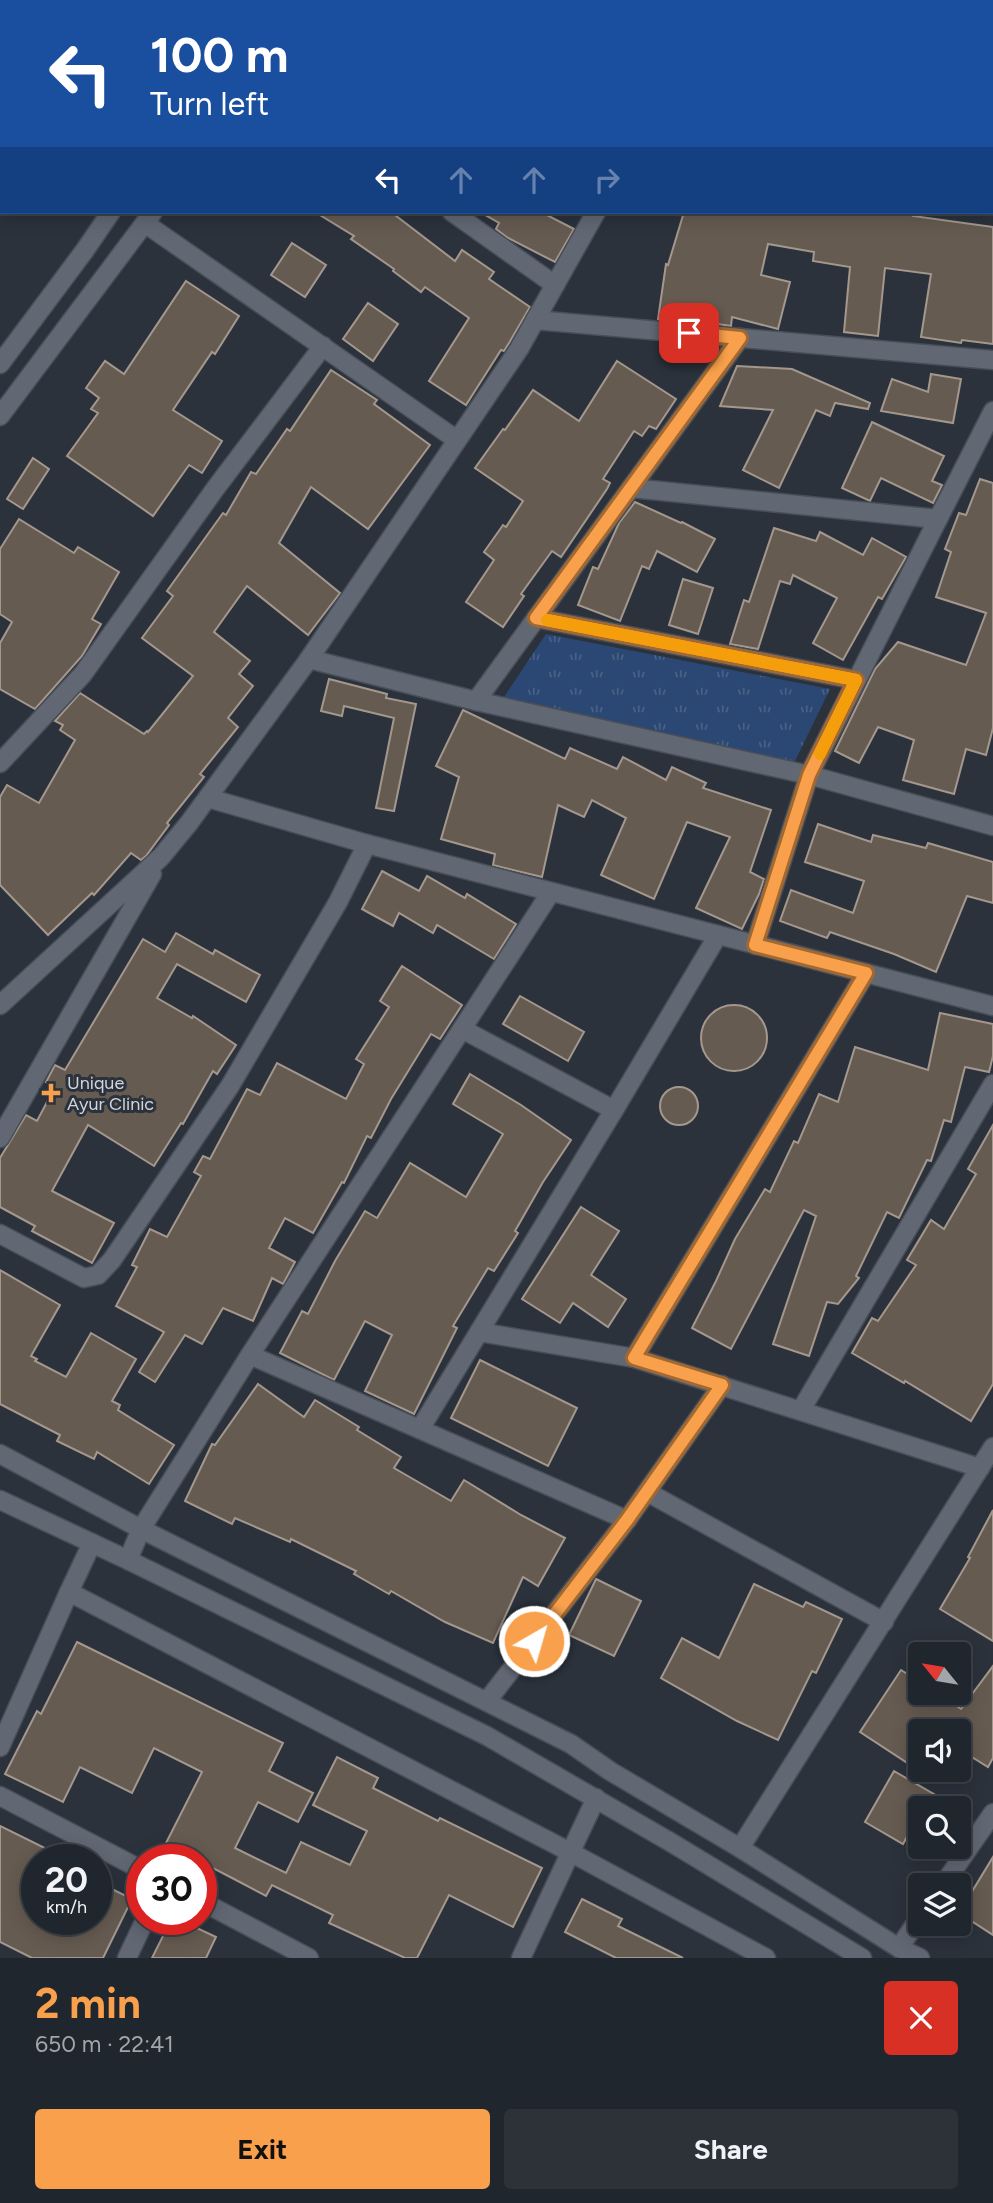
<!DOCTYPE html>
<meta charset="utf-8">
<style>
:root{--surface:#20262d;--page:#2d3239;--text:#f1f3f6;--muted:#a2a5aa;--line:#3d4349;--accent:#f8a04b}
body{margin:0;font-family:Figtree,sans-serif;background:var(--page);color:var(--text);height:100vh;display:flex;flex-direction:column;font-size:26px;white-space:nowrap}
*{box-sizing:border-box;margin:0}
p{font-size:23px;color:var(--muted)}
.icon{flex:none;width:38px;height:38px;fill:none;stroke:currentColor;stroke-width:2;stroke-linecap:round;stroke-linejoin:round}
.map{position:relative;height:1958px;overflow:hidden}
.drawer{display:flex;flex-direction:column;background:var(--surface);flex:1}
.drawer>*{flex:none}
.hud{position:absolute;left:0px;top:0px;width:994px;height:214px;box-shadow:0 4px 18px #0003,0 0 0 2px var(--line);background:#1a4fa0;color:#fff;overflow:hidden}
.needle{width:46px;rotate:300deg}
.fabs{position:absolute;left:908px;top:1642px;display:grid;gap:14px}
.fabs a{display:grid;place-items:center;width:63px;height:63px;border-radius:7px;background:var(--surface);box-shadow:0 4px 18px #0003,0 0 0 2px var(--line);font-size:35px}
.speed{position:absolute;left:21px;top:1844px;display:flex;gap:14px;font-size:35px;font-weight:700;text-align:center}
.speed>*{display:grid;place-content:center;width:91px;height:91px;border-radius:50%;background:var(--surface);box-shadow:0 4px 18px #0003,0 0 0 2px var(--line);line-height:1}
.speed small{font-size:18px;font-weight:400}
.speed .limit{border:10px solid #d22;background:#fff;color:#111}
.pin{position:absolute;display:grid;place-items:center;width:60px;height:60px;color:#fff;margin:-30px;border-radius:14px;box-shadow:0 4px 10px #0006}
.me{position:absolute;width:77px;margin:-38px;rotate:38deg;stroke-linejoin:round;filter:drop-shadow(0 0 5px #0008)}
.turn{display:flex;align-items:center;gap:24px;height:147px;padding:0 35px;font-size:32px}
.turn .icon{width:91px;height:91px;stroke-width:2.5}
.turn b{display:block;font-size:49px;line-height:60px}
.lanes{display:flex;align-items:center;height:66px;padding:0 35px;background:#0003;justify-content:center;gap:35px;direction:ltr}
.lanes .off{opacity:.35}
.round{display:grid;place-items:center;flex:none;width:74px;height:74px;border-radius:7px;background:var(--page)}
.head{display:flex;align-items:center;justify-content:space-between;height:119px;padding:0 35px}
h1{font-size:42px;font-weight:700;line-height:52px;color:var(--accent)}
.action{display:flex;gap:14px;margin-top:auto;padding:14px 35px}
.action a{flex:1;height:80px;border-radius:7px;background:var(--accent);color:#111;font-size:28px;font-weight:700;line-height:80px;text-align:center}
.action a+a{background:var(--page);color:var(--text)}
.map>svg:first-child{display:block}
</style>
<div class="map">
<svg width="993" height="1958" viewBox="0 0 993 1958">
<defs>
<pattern id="park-tufts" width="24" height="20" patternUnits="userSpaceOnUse" patternTransform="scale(1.75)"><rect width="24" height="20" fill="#2b4773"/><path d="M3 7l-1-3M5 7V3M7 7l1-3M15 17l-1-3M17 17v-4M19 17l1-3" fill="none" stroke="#496186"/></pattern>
</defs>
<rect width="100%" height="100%" fill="#2b323c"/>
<polygon fill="url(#park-tufts)" points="546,634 830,689 794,763 504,697"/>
<g fill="#665b51" stroke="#a4988e" stroke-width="2">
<polygon points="315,212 391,212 455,261 462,250 494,272 489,279 530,307 509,343 504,351 501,350 466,405 429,381 469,318 425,287 421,292 393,271 394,269 351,239 354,236"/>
<polygon points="480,212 541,212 574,229 555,262 508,238 496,229 499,223"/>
<polygon points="684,212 801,212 820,215 821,212 903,212 914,213 913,216 993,227 993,344 962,340 961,343 921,337 931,274 885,268 878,336 844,332 850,267 813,261 814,252 768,244 761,275 790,282 778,329 732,317 731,326 692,320 691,322 658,319 666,264 668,265"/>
<polygon points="292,243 326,265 305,297 271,275"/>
<polygon points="186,281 239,316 215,354 212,352 173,410 222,441 202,473 189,465 153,516 67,456 98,413 91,409 99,398 86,388 105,361 124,374"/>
<polygon points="368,303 398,324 373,361 343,339"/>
<polygon points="617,361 676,399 656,429 649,426 642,436 634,431 603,479 610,483 607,489 561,557 552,551 521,594 524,596 503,627 466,602 494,560 484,552 503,525 506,527 523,501 475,468 503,429 505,430 533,390 579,421"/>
<polygon points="737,366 792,369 870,403 868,409 835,403 830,416 816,410 779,488 743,470 773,410 720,406"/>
<polygon points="331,370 377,400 374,404 430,445 368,529 311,487 279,543 340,593 308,635 247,586 214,632 250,661 239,674 253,686 228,718 238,727 200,774 204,777 167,823 169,825 146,856 141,860 131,853 94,895 92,893 48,935 0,885 0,797 7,785 39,803 75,740 60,730 63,725 55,721 80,693 144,734 147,731 148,732 193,676 142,638 173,596 167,591 223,513 226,515 251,472 256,474 287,429 290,431"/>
<polygon points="931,374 961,379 953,423 881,411 892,379 928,392"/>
<polygon points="872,422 944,456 932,481 942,485 933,503 881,478 870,501 842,488"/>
<polygon points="33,458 49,469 23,509 7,499"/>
<polygon points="980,479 993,483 993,728 986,755 966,749 954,794 903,780 914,740 878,727 859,763 835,751 875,669 898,642 966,665 986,613 936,597 951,552 945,549 959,513 966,515"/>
<polygon points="635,502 681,523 682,522 715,539 697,572 657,551 649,569 642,566 620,621 578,605 593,567 598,569 619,523"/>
<polygon points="19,519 74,553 78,547 119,572 92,619 101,624 82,656 35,709 0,689 0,643 12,622 0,614 0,549"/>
<polygon points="774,528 816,541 820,532 863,555 872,538 906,557 882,599 878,597 843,660 813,643 837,598 793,575 790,584 780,581 758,649 730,644 744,600 749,602"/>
<polygon points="683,579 713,588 698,634 669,625"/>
<polygon points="329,679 387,694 386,698 416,704 394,811 376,808 394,718 344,706 342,716 321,711"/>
<polygon points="463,710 565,759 570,748 617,769 623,757 666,780 672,767 706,783 703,788 771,810 750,872 764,879 759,894 742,929 696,908 730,837 687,822 654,899 601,875 626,818 592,800 584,817 558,805 542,877 493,865 495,854 441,839 459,777 436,766"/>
<polygon points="818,824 871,842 873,835 926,848 928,843 993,862 993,903 967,896 936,972 894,954 830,932 827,938 780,921 791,890 853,913 864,881 805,862"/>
<polygon points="382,871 419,891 427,876 465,898 467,894 516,924 494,959 437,925 433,933 399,913 393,926 362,909"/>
<polygon points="176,933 213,954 215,950 260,975 246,1002 177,964 157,998 192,1018 193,1016 236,1045 217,1074 213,1071 183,1124 181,1123 154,1166 88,1125 52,1191 114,1223 92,1263 32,1231 35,1226 0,1207 0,1158 26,1115 37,1121 55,1087 46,1082 55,1065 65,1070 143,939 165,952"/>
<polygon points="402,966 462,1005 440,1039 431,1034 391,1099 371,1138 367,1136 344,1183 342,1182 313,1233 285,1218 269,1248 295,1262 283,1284 272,1278 253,1321 223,1308 202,1344 185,1335 155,1382 139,1372 164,1332 116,1306 137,1267 132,1265 150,1229 167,1237 201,1176 194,1172 203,1156 210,1159 247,1089 260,1095 277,1063 346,1099 364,1064 356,1059 389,1007 380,1001"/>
<polygon points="520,996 584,1032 568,1061 503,1024"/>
<circle cx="734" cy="1038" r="33"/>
<polygon points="940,1013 993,1024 993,1056 989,1072 965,1067 951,1122 944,1120 931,1161 927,1160 899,1218 887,1212 856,1276 859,1278 838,1304 827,1302 809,1356 773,1344 816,1216 804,1210 731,1349 692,1328 716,1281 735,1239 765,1189 770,1192 794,1141 798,1143 819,1094 838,1102 855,1047 928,1070"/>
<polygon points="470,1074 521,1105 571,1140 543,1182 515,1231 518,1233 494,1271 488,1268 453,1326 457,1328 414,1414 365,1391 392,1335 365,1321 334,1380 280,1353 302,1311 308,1314 335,1261 365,1211 377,1218 410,1163 466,1197 503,1134 453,1104"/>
<circle cx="679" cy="1106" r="19"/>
<polygon points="993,1125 993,1384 971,1421 905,1381 904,1383 852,1353 872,1318 878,1321 916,1265 907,1260 931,1220 944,1229 976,1174 968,1169"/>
<polygon points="581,1207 619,1231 591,1275 626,1299 608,1327 573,1303 560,1323 522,1299"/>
<polygon points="0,1270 60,1305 31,1356 37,1359 35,1361 66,1377 91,1333 136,1359 112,1401 120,1405 118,1410 174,1445 149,1484 97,1452 94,1459 57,1441 60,1435 0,1404"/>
<polygon points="480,1360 577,1408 548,1466 451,1418"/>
<polygon points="258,1384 304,1417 315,1400 359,1427 357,1430 401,1457 394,1468 451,1501 464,1480 521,1515 565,1538 538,1586 523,1577 493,1643 445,1622 391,1591 389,1594 354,1574 356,1571 291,1539 290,1542 235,1518 232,1524 185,1501 212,1444 215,1445"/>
<polygon points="993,1510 993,1641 940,1609 970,1558 968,1557"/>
<polygon points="596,1579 641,1601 614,1656 569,1635"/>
<polygon points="754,1584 803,1607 806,1602 842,1619 816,1673 812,1671 778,1740 737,1721 661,1678 682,1638 719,1658"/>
<polygon points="77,1642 283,1743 269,1771 313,1793 298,1822 258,1802 235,1848 286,1873 301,1842 350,1865 367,1831 313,1805 337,1757 378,1778 373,1788 438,1821 440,1818 542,1868 513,1927 449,1895 417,1958 405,1958 329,1923 333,1915 272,1885 266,1896 234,1879 201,1862 201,1860 197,1860 165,1845 202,1772 154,1748 132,1793 80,1767 63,1802 5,1774 37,1711 41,1714"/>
<polygon points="993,1666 993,1758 988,1767 959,1749 959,1731 920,1731 920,1747 909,1764 860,1732 901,1670 920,1682 920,1692 936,1692 961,1709"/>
<polygon points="894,1771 958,1808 920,1808 920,1843 908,1835 903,1844 865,1822"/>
<polygon points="0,1826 69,1860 37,1860 37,1893 31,1904 37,1907 37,1920 96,1920 96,1881 132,1899 103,1958 32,1958 0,1942"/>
<polygon points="993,1857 993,1935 959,1913"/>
<polygon points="582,1899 622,1919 618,1926 683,1958 616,1958 565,1932"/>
<polygon points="171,1920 180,1920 216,1937 206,1958 152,1958"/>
</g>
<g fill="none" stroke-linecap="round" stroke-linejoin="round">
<defs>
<g id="minor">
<polyline points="194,0 196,2"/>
<polyline points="254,2 255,0"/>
<polyline points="287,2 288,0"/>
<polyline points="492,2 493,0"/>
<polyline points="697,2 698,0"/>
<polyline points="904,2 905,0"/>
<polyline points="992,21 993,21"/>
<polyline points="0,70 2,71"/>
<polyline points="992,190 993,191"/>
<polyline points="452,212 555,285"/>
<polyline points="146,224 457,440"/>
<polyline points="535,320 993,360"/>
<polyline points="0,364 85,250 111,212"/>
<polyline points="0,416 153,212"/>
<polyline points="631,488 938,519 809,775 755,945"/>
<polyline points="938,519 993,411"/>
<polyline points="536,618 856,680"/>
<polyline points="309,659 476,701 809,775 993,826"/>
<polyline points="476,701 740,338"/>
<polyline points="0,763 83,674 215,489 323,346"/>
<polyline points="208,798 367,844 993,1006"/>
<polyline points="0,1005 161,857 189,823 309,659 519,349 596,212"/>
<polyline points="462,1029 614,1110"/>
<polyline points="0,1138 152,874"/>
<polyline points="0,1234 84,1278 98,1275 112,1260 230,1086 338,902 367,844"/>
<polyline points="479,1332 634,1358 980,1468"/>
<polyline points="250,1355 627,1520 487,1701"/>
<polyline points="634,1358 866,973"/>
<polyline points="801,1410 993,1084"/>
<polyline points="420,1429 614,1110 718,935"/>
<polyline points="0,1454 141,1529 571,1744 610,1771 740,1848 899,1948 920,1958"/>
<polyline points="647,1492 884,1622"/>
<polyline points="0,1500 128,1560 487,1736 672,1843 862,1958"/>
<polyline points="627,1520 722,1385"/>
<polyline points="128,1560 141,1529 250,1355 551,892"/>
<polyline points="69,1592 92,1543"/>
<polyline points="0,1747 69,1592 570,1852 766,1958"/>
<polyline points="0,1796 142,1870"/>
<polyline points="740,1848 993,1447"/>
<polyline points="943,1885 993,1813"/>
<polyline points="201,1901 309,1958"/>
<polyline points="899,1948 920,1917"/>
<polyline points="127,1958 145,1920"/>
<polyline points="521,1958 596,1798"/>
</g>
</defs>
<use href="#minor" stroke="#484e57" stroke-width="21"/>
<use href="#minor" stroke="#616874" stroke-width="18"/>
</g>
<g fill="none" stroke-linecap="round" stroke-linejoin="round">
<defs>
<polyline id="route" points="534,1641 627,1520 722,1385 634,1358 866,973 755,945 809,775 856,680 536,618 740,338 689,333"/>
</defs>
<use href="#route" stroke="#a16831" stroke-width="18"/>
<use href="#route" stroke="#f8a04b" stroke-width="12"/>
<polyline stroke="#f59e0b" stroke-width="12" points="547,620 856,680 820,754"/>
</g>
<path fill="#f8a04b" stroke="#2b323c" stroke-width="2.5" d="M47.5 1082.5h7v7h7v7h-7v7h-7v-7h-7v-7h7z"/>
<g text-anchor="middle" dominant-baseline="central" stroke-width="6" stroke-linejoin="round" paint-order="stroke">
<g font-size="18" fill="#d1d5dc" stroke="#2b323c" text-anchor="start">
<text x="67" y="1083">Unique<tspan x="67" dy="21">Ayur Clinic</tspan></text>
</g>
</g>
</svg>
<div class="fabs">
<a><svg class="needle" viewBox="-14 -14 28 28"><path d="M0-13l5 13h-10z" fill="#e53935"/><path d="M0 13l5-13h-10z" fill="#a2a5aa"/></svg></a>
<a><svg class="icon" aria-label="sound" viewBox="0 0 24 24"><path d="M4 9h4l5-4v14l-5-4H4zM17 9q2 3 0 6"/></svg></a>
<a><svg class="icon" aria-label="search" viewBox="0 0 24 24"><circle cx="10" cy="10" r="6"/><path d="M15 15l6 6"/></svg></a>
<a><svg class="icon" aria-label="layers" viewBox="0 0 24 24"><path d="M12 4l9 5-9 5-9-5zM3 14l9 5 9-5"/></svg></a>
</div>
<div class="speed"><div>20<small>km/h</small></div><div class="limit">30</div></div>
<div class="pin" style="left:689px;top:333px;background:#d93025"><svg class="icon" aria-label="arrive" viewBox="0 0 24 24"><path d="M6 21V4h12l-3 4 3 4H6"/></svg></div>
<svg class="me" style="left:534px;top:1641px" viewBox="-20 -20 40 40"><circle r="17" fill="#f8a04b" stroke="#fff" stroke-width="3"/><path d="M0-11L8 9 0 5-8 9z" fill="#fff"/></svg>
<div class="hud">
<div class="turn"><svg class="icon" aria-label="left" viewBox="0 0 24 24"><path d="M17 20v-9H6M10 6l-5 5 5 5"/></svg><div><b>100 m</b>Turn left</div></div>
<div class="lanes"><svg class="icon" aria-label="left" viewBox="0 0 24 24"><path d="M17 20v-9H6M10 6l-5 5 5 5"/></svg><svg class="icon off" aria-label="ahead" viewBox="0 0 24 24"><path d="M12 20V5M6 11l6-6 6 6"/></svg><svg class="icon off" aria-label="ahead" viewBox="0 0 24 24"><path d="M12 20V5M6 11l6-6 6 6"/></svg><svg class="icon off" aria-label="right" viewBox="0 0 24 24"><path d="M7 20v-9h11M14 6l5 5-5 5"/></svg></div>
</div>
</div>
<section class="drawer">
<div class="head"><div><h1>2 min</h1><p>650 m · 22:41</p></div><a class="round" style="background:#d93025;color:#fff"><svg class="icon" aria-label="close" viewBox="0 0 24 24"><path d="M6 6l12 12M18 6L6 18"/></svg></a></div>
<div class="action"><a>Exit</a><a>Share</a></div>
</section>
